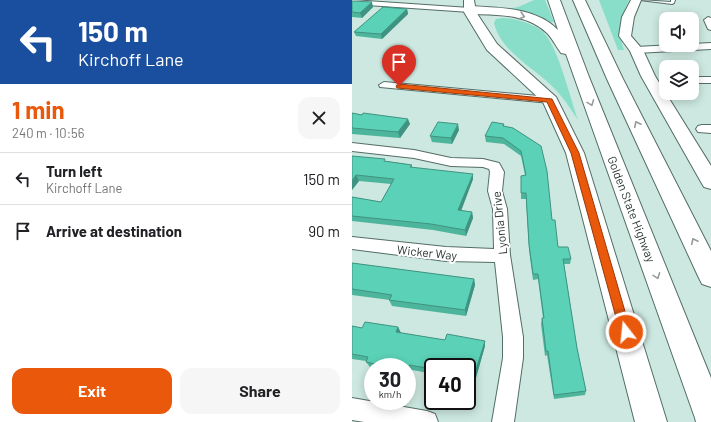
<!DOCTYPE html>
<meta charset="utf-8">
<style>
:root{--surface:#fff;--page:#f6f6f6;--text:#202124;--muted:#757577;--line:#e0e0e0;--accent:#ea580c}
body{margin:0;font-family:Barlow,sans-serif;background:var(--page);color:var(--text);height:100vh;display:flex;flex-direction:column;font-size:15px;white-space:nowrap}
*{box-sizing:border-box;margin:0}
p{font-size:13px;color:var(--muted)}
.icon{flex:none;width:22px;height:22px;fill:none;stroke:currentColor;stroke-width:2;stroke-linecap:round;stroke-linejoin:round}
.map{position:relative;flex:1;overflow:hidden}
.sheet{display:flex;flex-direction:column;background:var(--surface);width:352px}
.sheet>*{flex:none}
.hud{background:#1a4fa0;color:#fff;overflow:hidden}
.buttons{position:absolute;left:307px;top:12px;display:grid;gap:8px}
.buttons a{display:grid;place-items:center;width:40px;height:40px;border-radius:8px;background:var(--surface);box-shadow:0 2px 10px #0003;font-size:20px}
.speed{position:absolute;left:12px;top:358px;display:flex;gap:8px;font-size:20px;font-weight:700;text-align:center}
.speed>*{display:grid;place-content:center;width:52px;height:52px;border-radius:50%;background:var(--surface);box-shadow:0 2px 10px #0003;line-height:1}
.speed small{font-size:10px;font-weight:400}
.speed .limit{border:2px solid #111;border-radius:6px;background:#fff;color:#111}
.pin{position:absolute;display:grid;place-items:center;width:34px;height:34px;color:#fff;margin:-41px -17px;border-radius:50% 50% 50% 0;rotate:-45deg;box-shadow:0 0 4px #0007}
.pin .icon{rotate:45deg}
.me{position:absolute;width:44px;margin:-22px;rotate:344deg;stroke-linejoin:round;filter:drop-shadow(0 0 3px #0008)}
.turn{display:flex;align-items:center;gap:14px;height:84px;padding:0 12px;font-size:18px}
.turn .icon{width:52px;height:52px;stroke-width:2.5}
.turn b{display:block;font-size:28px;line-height:34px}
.round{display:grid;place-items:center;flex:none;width:42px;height:42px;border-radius:12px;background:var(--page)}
.summary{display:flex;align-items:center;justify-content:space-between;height:68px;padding:0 12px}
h1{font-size:24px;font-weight:700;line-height:30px;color:var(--accent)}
.button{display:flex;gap:8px;margin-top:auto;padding:8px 12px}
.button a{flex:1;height:46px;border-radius:12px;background:var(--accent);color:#fff;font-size:16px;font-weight:700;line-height:46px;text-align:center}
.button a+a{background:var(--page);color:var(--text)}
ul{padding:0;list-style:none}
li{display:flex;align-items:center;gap:12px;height:52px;padding:0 12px;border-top:1px solid var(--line)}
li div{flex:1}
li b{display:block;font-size:15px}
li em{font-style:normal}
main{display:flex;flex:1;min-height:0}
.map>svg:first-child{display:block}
</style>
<main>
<section class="sheet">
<div class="hud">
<div class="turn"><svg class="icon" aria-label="left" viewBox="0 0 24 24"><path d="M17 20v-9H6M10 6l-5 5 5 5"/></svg><div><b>150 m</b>Kirchoff Lane</div></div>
</div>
<div class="summary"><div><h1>1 min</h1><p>240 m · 10:56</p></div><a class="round"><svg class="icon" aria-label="close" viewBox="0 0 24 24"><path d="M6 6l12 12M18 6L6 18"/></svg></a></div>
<ul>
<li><svg class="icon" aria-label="left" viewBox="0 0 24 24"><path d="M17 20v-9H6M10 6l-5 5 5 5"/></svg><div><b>Turn left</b><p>Kirchoff Lane</p></div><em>150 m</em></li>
<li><svg class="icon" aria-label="arrive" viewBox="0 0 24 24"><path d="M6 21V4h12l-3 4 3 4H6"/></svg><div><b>Arrive at destination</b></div><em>90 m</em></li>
</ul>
<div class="button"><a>Exit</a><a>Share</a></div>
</section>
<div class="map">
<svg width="359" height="422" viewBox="0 0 359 422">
<rect width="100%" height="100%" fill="#cce8e0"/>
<g fill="#88dec8">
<polygon points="182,0 193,0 202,22 196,22 149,10 166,7"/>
<path d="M247,0H277C268,20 265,28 272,50H266Z"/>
<path d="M151,18C162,18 186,25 193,34C207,51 218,97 226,120C218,108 211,97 201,87C181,67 149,52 142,23L144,19Z"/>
</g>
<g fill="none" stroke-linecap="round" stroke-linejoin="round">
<defs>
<polygon id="lane" points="288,0 319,2 319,0 323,0 322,3 320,4"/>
<g id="street">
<polygon points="0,0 118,8 122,10 118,12 0,4"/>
<polygon points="356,17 359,18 359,30 356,29 352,20"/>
<polygon points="359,43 359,49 284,53 279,50 284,47"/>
<rect x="340" y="77" width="19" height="6"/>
<polygon points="32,82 198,97 204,100 198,103 28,87 27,85"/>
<polygon points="350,125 359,125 359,133 346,132 344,129 346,126"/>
<polygon points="0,143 62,150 99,158 131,159 147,163 152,172 150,191 155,209 158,255 171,337 171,358 162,422 140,422 151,358 151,337 143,262 94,261 0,249 0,237 94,247 142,249 141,209 136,191 138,172 137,169 131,167 99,166 62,158 0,151"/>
<polygon points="0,398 75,411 83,414 86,422 12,422 0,420"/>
</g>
<g id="secondary">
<polygon points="112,0 122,0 124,12 145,44 204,97 232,153 315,422 283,422 214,153 191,102 135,50 112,12"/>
<polygon points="279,0 289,0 282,17 279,36 291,50 303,76 359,166 359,189 352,187 349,182 289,76 278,51 267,36 270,17"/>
</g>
<g id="highway">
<path d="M196,0H208L237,77L359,378V422H344L343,418L214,54L209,53C204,46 200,38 195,33C174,13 144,15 118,14L114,12L112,10L114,8L118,6C148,8 184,7 206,30Z"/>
<polygon points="221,0 233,0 271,79 359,251 359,287 350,284 346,276 255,79"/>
</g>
</defs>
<use href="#lane" stroke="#546d66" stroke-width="2"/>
<use href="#street" stroke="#546d66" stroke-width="2"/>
<use href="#secondary" stroke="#546d66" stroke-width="2"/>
<use href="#highway" stroke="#546d66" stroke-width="2"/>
<use href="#lane" fill="#fff" fill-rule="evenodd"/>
<use href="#street" fill="#fff" fill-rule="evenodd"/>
<use href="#secondary" fill="#fff" fill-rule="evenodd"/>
<use href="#highway" fill="#fff" fill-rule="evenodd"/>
</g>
<g fill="#4eb59d">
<polygon points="0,1 21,7 10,18 0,17"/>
<polygon points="55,9 56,14 30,39 4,36 2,32"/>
<polygon points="0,113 58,124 48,138 0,134"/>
<polygon points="152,124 152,126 161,128 200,220 206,247 219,259 218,264 212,264 225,348 234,391 233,395 202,399 195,355 193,356 189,324 190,318 191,318 186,279 181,280 177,250 174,199 169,199 169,176 173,175 169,156 152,144 134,142 133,136"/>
<polygon points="107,130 100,144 80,142 78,136"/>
<polygon points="0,156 60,165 60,168 121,179 109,211 120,212 121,218 114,236 81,230 0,221 0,197 29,202 39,184 7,181 0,190"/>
<polygon points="0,263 122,279 123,285 114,316 40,306 37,300 38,300 0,295"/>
<polygon points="0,326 10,328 46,327 49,333 93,340 133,341 133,346 123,381 115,379 115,367 81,367 81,372 78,371 77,373 60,370 58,375 55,374 55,367 18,367 14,362 14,361 0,359"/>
</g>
<g fill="#409380">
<polygon points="20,2 21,7 10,18 8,13"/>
<polygon points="55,9 56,14 30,39 29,34"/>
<polygon points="56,119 58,124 48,138 46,132"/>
<polygon points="106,124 107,130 100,144 99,138"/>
<polygon points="121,174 121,179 107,216 106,210"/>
<polygon points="4,175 7,181 0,190 0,181"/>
<polygon points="120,212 121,218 114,236 113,230"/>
<polygon points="122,279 123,285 114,316 113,310"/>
<polygon points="46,327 49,333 47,338 44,332"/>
<polygon points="133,341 133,346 123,381 122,376"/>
<polygon points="57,365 60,370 58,375 55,370"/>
<polygon points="76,366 78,371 77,373 75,368"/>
</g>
<g fill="#5bd2b7" stroke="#409380">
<polygon points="0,1 20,2 8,13 0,12"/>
<polygon points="31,7 55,9 29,34 2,32"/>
<polygon points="0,113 10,115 11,113 56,119 46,132 0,128"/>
<polygon points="86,122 106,124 99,138 78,136"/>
<polygon points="140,122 152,124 151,126 161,128 189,146 195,171 200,220 203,220 206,247 216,247 219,259 211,259 225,348 234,391 202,395 196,351 194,351 190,318 192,318 186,274 181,274 177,244 174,193 169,193 169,176 174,175 169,151 151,138 133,136"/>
<polygon points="0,156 33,159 32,161 60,165 58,167 121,174 106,210 120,212 113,230 79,224 0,216 0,197 29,202 42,179 4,175 0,181"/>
<polygon points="0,263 122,279 113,310 37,300 40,295 0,289"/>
<polygon points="13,322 46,327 44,332 93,340 95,334 133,341 122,376 115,375 115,367 81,367 81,368 76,366 75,368 57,365 55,370 55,367 37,367 14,362 16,357 0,354 0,326 10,328"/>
</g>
<defs><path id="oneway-chevron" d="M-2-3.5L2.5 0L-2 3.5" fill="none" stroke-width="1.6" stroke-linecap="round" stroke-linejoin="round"/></defs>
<g stroke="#959b99">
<use href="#oneway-chevron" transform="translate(170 16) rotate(16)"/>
<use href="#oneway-chevron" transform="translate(239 103) rotate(69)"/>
<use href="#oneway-chevron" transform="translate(285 124) rotate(-116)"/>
<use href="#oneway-chevron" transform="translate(342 241) rotate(-116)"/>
<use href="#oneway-chevron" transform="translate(305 276) rotate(69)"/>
</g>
<polygon fill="#ea580c" stroke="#983908" points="47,84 200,99 227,153 279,332 278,336 274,338 269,336 268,332 219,153 195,102 45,88 44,86"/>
<g text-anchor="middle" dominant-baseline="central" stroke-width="4" stroke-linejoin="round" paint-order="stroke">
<g font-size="12" fill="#2b3733" stroke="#fff">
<text transform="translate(280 209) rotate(69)">Golden State Highway</text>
<text transform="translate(147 223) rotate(-96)">Lyonia Drive</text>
<text transform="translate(75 252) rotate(6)">Wicker Way</text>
</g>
</g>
</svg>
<div class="buttons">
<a><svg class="icon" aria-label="sound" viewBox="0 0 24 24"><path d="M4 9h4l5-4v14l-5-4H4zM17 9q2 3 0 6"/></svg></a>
<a><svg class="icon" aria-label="layers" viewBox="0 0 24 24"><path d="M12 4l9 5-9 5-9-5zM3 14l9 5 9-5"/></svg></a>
</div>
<div class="speed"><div>30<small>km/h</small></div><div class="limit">40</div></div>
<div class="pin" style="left:47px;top:86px;background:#d93025"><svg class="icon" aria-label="arrive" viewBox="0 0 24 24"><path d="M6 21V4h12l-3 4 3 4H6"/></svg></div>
<svg class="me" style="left:274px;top:332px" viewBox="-20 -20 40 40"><circle r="17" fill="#ea580c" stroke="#fff" stroke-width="3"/><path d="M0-11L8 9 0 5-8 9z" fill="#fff"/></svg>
</div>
</main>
